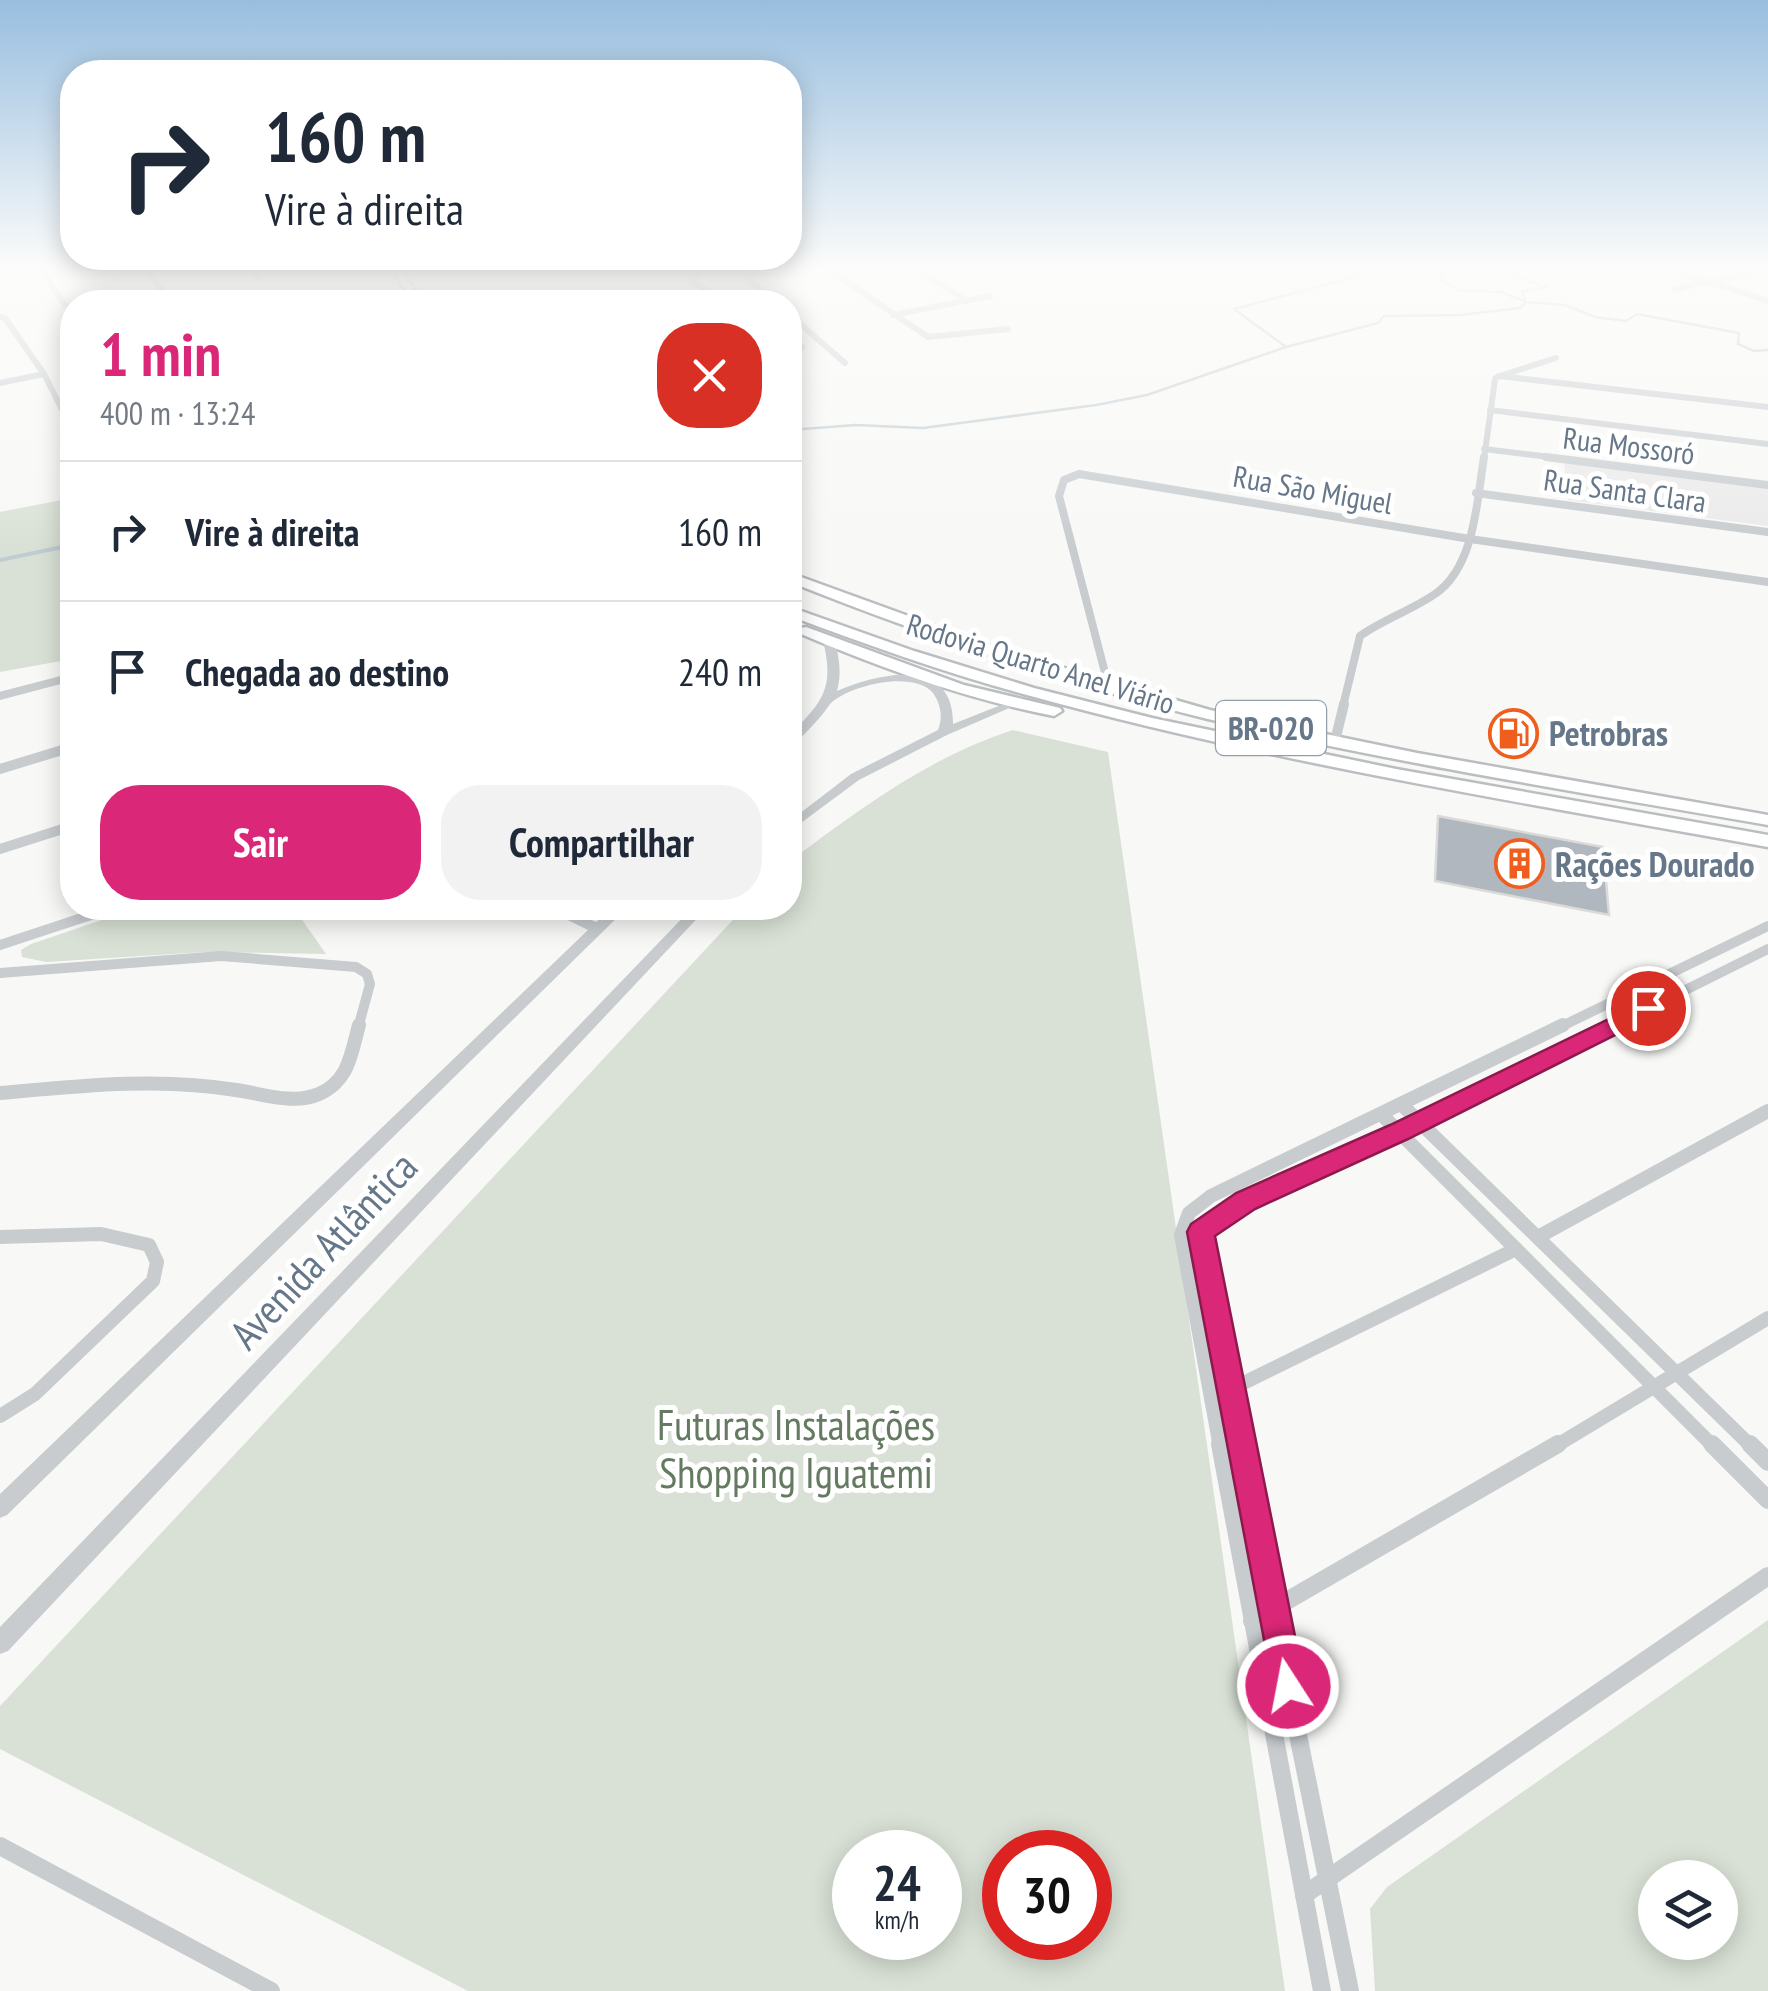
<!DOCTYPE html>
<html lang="pt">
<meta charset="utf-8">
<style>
:root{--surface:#fff;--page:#f2f2f3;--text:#1f2937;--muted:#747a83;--line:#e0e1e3;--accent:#db2777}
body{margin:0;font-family:"PT Sans Narrow",sans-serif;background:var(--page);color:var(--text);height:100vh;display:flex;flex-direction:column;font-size:38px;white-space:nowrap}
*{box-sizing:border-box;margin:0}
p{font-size:32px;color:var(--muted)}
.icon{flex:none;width:55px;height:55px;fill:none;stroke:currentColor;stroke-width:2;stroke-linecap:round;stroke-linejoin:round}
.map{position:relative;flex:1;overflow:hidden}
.sheet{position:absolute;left:60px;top:290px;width:742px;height:630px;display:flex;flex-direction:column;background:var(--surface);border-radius:40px;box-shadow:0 5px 25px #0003}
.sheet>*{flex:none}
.guide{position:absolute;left:60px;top:60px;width:742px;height:210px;border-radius:40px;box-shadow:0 5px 25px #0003;background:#fff;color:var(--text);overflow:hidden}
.fabs{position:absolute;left:1638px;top:1860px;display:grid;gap:20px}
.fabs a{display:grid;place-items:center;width:100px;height:100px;border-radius:50%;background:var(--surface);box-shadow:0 5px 25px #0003;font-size:50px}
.speed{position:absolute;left:832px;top:1830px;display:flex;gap:20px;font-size:50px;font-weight:700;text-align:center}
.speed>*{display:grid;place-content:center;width:130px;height:130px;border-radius:50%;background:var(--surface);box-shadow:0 5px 25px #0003;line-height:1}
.speed small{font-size:25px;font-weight:400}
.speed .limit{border:15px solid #d22;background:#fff;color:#111}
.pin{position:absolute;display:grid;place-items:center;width:85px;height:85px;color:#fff;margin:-42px;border:5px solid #fff;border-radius:50%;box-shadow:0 2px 10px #0007}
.me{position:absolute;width:110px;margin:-55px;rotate:349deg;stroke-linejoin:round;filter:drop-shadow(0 0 8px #0008)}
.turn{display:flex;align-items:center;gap:35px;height:210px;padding:0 40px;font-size:45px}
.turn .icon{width:130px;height:130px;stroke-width:2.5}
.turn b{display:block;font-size:70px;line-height:85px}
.round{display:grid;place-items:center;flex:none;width:105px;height:105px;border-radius:40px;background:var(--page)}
.overview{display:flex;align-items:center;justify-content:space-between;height:170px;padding:0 40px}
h1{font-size:60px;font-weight:700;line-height:75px;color:var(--accent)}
.cta{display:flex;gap:20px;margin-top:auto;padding:20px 40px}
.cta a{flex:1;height:115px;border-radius:40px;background:var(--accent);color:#fff;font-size:40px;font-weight:700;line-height:115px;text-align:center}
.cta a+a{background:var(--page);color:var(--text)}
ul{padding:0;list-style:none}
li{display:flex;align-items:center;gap:30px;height:140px;padding:0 40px;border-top:2px solid var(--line)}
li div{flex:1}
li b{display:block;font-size:38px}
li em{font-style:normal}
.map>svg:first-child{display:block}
</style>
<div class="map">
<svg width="1768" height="1991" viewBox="0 0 1768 1991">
<rect width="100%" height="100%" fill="#f8f9f6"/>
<polygon fill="#e9eae9" points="1564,462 1768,487 1768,526 1568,500"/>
<g fill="#d9e1d6" fill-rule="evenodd">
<polygon points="72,498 72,659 0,672 0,512"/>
<path d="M1013,730L1108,752L1285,1991H468L0,1749V1706L744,908H790V861C860,809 929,757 1013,730ZM855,1852H940V1938H855ZM1005,1852H1090V1938H1005Z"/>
<polygon points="137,908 294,908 326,954 205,952 46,962 22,957 21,950 31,944"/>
<path d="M1768,1620V1991H1375L1370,1909L1387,1887ZM1655,1878H1720V1942H1655Z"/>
</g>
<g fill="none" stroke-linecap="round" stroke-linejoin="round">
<g stroke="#c1ccd1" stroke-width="2.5">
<polyline points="1426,269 1443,275 1441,280 1459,290 1501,292 1526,302 1565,305 1595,317 1626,321 1637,314 1739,333 1738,344 1754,351 1768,350"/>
<polyline points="1491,269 1546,287 1522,291 1525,299"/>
<polyline points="1286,347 1234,309 1384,269"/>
<polyline points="790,430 855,425 923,428 1096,405 1147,395 1286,347 1378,323 1384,316 1459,315 1520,308 1526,302"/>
</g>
<polyline stroke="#c1ccd1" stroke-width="4" points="0,560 72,545"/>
</g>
<g fill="#b0b7be" stroke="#dadad8" stroke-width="2.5">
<polygon points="1499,717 1530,722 1530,753 1499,748"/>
<polygon points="1438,816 1603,847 1609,915 1435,881"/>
</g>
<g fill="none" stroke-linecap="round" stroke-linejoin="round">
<defs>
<g id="trunk">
<polygon points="392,269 400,269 423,302 413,302"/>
<path d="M790,573L1002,650L1210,710L1417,753L1768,815V825C1581,792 1393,763 1208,719C1066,684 926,636 790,582Z"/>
<path d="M790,607L914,651L1034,688L1152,718L1396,769L1768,835V847C1520,802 1270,762 1027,695C946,673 868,645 790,616Z"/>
<path d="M806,627L964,685L1060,708L1062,711L1054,716C966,699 883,669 801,634V628Z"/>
</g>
</defs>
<use href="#trunk" stroke="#babec1" stroke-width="5"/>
<g stroke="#c8cccf" stroke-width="6">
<polyline points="41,269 65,305"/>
<polyline points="144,269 163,291"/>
<polyline points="250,269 259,279"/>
<polyline points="695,269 700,274 691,281 726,302"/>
<polyline points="736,269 775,302"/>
<polyline points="828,269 928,337 1008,329"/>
<polyline points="917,269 966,301"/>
<polyline points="1668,269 1768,301"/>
<polyline points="925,274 952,269"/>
<polyline points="744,276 788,269"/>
<polyline points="1711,283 1764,269"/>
<polyline points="1675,290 1706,281"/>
<polyline points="790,315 845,363"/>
<polyline points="893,315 990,296"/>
<polyline points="0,317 5,318 44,374 72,429"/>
<polyline points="790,340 802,347"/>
<polyline points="1503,375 1556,358"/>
<polyline points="1499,376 1768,407"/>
<polyline points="0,383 44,374"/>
<polyline points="1490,410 1768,444"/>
<polyline points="1484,449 1566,459"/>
<polyline points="1484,459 1495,379 1499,376"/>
</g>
<g stroke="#c8cccf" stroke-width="8">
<polyline points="1546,457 1768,485"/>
<polyline points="1476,493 1768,532"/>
<polyline points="1109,688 1059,496 1064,480 1079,474 1470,539 1768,582"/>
<polyline points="0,696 72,677"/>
<path d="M1343,706L1360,636C1384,619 1412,610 1435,594C1475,567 1477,500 1484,457"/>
</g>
<g stroke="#c8cccf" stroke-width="10">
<polyline points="1335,741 1344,704"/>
<polyline points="0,769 72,747"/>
<polyline points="0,849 72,826"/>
<polyline points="0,945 112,908"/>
<polyline points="0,973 221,956 356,967 367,974 370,984 358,1028"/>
<polyline points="1558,1028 1768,926"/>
<polyline points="1609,1028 1768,949"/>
</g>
<g stroke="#c8cccf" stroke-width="14">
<path d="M0,1093C78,1086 159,1077 236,1090C263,1094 294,1105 319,1094C349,1081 351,1054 359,1025"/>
<polyline points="1401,1104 1752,1447"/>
<polyline points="1381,1114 1714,1447"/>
<polyline points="0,1237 101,1234 149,1245 157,1262 153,1281 35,1394 0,1416"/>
<polyline points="1538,1237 1768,1111"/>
<polyline points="1211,1399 1516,1249"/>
<polyline points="1220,1447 1181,1235 1189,1213 1211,1196 1563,1025"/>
<polyline points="1239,1447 1201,1232 1246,1201 1399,1132 1614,1025"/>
<polyline points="1554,1447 1768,1318"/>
</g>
<g stroke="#c8cccf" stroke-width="18">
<polyline points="1220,1444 1322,1991"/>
<polyline points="1239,1444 1350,1991"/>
<polyline points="1712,1444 1768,1500"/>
<polyline points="1750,1444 1768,1462"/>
<polyline points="1252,1621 1558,1444"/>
<polyline points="0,1846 271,1991"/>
<polyline points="1304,1895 1768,1576"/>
</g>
<g fill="#c8cccf" fill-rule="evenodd">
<path d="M829,638L835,641C839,658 842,673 837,691C878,673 954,655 953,724L1011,701H1019L1021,703L947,735L859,780L790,831V821L851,774L938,730C943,718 941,704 933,693C913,670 851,685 831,703C827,707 825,712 821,716C813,726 803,735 794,745L790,746V735C822,702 835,689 823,641Z"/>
<polygon points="547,908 565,908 596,922 602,917 588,911 586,908 627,908 7,1515 0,1518 0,1494 588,930 549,911"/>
<polygon points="692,908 707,908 8,1651 0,1654 0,1627"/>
</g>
<use href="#trunk" fill="#fff" fill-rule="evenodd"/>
</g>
<linearGradient id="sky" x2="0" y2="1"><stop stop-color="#98bedf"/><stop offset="0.49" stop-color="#fcfcfb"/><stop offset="1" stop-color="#fcfcfb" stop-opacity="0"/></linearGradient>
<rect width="1768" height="548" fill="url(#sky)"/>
<polygon fill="#db2777" stroke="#8e194d" stroke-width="2.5" points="1648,1000 1657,1002 1660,1008 1657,1014 1408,1139 1255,1209 1215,1236 1305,1686 1300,1698 1288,1703 1275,1698 1187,1232 1191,1224 1236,1193 1390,1125"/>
<defs>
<symbol id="fuel-ring" viewBox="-11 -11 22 22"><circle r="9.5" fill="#fff" stroke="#f05e1e" stroke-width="1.5"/><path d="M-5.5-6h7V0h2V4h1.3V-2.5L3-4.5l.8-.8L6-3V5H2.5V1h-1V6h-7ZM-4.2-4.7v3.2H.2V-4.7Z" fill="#f05e1e"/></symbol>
<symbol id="building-ring" viewBox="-11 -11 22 22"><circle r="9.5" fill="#fff" stroke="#f05e1e" stroke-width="1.5"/><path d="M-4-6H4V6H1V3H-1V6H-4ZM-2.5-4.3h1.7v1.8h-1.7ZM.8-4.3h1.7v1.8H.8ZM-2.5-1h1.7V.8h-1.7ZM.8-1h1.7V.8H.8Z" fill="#f05e1e"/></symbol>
</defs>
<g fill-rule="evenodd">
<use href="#fuel-ring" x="1486" y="706" width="55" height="55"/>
<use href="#building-ring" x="1492" y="836" width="55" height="55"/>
</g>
<g text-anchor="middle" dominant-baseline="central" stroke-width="10" stroke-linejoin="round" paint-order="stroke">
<g font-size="30" fill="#657789" stroke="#fff">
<text transform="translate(1629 445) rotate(7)">Rua Mossoró</text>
<text transform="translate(1313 489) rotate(10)">Rua São Miguel</text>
<text transform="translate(1625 490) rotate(8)">Rua Santa Clara</text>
<text transform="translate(1041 663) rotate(17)">Rodovia Quarto Anel Viário</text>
</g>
<rect fill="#fff" stroke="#93a0ac" stroke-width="2.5" x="1216" y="701" width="110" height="54" rx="8"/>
<g font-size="32" font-weight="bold" fill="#657789">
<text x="1271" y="728">BR-020</text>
</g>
<g font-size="35" font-weight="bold" fill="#657789" stroke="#fff" text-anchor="start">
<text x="1549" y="733">Petrobras</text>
<text x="1555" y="864">Rações Dourado</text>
</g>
<g font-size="42" fill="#657789" stroke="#fff">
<text transform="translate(323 1250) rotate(-47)">Avenida Atlântica</text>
</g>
<g font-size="42" fill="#647a61" stroke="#fff">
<text x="796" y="1424">Futuras Instalações<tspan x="796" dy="48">Shopping Iguatemi</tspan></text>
</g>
</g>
</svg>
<div class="fabs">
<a><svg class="icon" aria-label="layers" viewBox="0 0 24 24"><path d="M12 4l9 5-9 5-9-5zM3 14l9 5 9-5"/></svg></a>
</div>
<div class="speed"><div>24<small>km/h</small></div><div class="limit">30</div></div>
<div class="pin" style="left:1648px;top:1008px;background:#d93025"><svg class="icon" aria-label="arrive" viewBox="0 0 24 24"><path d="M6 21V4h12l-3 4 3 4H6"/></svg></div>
<svg class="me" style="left:1288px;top:1686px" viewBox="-20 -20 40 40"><circle r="17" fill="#db2777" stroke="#fff" stroke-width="3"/><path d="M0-11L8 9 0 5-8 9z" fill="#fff"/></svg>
<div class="guide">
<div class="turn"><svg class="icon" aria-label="right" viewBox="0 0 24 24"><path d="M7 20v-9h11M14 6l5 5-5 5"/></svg><div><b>160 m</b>Vire à direita</div></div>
</div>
<section class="sheet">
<div class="overview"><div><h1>1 min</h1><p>400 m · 13:24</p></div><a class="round" style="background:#d93025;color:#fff"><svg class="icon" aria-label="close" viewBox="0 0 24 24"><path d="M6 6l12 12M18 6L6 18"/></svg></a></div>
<ul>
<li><svg class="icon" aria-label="right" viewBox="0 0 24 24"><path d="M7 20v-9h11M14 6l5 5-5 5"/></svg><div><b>Vire à direita</b></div><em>160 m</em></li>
<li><svg class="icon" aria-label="arrive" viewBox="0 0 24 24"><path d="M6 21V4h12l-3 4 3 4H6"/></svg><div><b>Chegada ao destino</b></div><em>240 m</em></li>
</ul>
<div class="cta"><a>Sair</a><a>Compartilhar</a></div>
</section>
</div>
